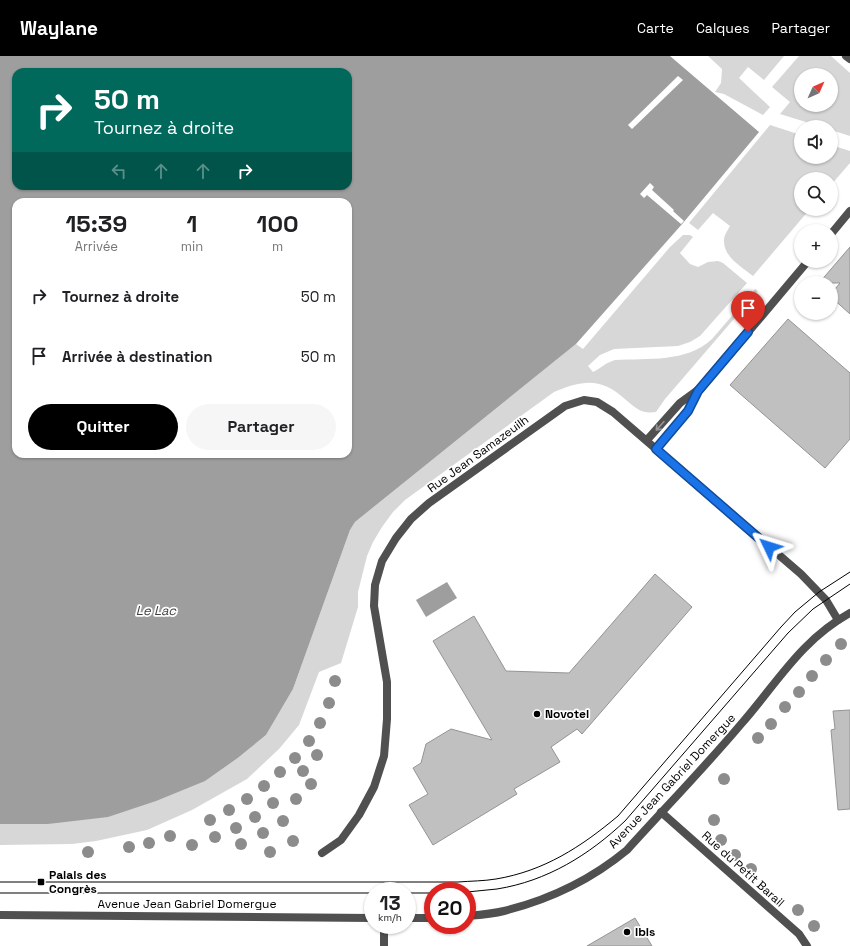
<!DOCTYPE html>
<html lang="fr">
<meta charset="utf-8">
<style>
:root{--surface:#fff;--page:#f6f6f6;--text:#202124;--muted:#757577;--accent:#000}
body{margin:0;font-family:"Space Grotesk",sans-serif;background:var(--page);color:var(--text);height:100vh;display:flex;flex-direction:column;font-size:15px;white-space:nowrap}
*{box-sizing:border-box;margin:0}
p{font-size:13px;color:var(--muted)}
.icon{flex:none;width:22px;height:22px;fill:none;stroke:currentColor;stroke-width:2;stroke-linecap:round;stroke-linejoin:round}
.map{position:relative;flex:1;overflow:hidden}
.side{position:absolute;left:12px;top:142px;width:340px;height:260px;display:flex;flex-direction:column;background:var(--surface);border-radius:12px;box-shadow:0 1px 3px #0004}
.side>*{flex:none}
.hud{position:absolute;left:12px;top:12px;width:340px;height:122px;border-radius:12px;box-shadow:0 1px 3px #0004;background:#00695c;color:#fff;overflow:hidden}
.needle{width:26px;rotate:45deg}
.buttons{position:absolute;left:794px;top:12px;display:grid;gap:8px}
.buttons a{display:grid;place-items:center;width:44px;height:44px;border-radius:50%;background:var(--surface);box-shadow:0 1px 3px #0004;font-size:20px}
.speed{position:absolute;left:364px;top:826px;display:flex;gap:8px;font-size:20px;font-weight:700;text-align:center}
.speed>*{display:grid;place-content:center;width:52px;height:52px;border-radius:50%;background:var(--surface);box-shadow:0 1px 3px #0004;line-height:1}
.speed small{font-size:10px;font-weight:400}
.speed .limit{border:6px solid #d22;background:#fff;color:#111}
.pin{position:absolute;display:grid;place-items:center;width:34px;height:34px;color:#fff;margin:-41px -17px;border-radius:50% 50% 50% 0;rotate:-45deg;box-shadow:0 0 4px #0007}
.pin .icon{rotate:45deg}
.me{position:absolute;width:44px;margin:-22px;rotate:311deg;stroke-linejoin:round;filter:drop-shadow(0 0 3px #0008)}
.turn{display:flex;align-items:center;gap:14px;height:84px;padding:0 16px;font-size:18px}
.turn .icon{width:52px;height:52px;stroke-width:2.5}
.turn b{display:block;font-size:28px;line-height:34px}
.lanes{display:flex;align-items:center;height:38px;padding:0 16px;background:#0003;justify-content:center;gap:20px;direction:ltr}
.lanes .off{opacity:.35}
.eta{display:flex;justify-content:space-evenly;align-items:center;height:68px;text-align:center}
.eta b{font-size:24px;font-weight:700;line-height:28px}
.action{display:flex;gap:8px;margin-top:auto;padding:8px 16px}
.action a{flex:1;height:46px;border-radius:24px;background:var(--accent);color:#fff;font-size:16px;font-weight:700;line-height:46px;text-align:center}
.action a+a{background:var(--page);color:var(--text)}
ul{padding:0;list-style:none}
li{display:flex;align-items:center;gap:12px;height:60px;padding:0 16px}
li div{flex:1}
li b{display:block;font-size:15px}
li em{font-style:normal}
header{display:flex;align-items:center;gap:24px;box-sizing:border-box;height:56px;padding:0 20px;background:var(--accent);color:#fff}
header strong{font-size:19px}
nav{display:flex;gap:22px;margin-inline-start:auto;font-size:14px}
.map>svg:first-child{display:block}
</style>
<header>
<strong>Waylane</strong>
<nav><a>Carte</a><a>Calques</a><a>Partager</a></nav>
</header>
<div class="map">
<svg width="850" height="890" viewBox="0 0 850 890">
<rect width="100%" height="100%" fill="#fff"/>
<g fill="#d7d7d7" fill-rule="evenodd">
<polygon points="708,0 784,0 764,24 748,11 739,22 770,51 763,59 724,38 715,36 721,27 722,13"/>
<path d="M799,0H831L850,17V80L831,74V71H822L780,58L790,46L772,31ZM801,19H831V49H801Z"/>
<path d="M770,69L801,79V101H831V89L850,95V107L831,129V123H801V153H810L753,220C742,211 723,201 724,184C724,179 728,174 730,170L713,157L698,174L689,167Z"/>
<path d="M683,179H690L693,181L680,197L690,208L698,211L708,206L718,205L723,207L747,227L700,280L690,286L678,290L614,293L600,299L588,310L593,316C601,312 607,306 615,304C648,302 686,307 712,283L755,233L758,235L665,343L656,356C641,358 637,353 626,344C601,321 583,324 554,336L405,444L393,456L382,471L373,486L367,500L358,536V551L341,607L319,616L299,669L279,693L247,723L192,754L147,774L96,785L72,788L0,789V768H48L239,701L266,679L293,633L350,474L355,466L576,288L583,293L670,191Z"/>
</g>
<g fill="#9e9e9e" fill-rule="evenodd">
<path d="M0,0H670L759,76L683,167L576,288L355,466L350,474L293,633L266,679L239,701L205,725L156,745L108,761L48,768H0ZM16,16H348V130H16ZM16,146H348V398H16Z"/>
<polygon points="447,526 457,542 426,561 416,544"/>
</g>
<g fill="#fff">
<polygon points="678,20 683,24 632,73 628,69"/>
<polygon points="650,127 654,131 652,134 674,154 673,155 684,165 681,168 647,139 644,142 640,138"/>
</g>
<g fill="#c0c0c0" stroke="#949494">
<polygon points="850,191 850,258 831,241 831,238 840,227 819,227"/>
<polygon points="788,263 850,317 850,383 825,412 730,329"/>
<polygon points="655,518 692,551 582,678 577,673 551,691 560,706 514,733 517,738 433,789 409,749 428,738 413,712 421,707 426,688 451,673 492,684 433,585 474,560 506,615 569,617"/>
<polygon points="850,654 850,753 838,754 831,674 835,673 833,655"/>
<polygon points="635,862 652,890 587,890"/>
</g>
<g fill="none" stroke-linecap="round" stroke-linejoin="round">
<g stroke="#505050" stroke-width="8">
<polyline points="846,0 850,3"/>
<polyline points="831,178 850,155"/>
<polyline points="647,384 680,347 702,331 808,205"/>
<polyline points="656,393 688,355 698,336"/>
<polyline points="322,797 341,784 359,759 374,731 384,700 387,663 387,626 374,550 375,529 382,505 396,482 411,463 429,447 565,350 584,344 597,346 613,356 801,518 826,544 838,564"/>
</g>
<g stroke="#505050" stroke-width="8">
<polyline points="661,756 799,878 807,890"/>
<polyline points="384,890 384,869"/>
</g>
<g stroke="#505050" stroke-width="8">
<polyline points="0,859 373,862"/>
<path d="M467,860C479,859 492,858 504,855C548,844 592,823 627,794C665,752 705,711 742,667C777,627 801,584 850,557"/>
<polyline points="407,862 433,862"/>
</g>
<g stroke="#000" stroke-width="1">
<path d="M0,826H458C471,825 484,825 496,823C544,815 581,791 618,760L781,571L795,556L819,536L850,516"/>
<path d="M467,836C477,835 487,834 497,833C547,825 589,799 625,765L788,577L813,553L850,528"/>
<polyline points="0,837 373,837"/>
<polyline points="407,837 433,837"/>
</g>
</g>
<g fill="#8c8c8c">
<circle cx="841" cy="588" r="6"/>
<circle cx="826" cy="604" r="6"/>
<circle cx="812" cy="620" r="6"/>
<circle cx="335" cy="625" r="6"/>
<circle cx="799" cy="636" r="6"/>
<circle cx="329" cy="647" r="6"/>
<circle cx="785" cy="651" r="6"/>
<circle cx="320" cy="667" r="6"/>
<circle cx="771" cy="668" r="6"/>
<circle cx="758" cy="682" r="6"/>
<circle cx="309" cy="685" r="6"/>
<circle cx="317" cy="699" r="6"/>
<circle cx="295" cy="702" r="6"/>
<circle cx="303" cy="715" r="6"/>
<circle cx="280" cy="716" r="6"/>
<circle cx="724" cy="723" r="6"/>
<circle cx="311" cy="728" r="6"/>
<circle cx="264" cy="730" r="6"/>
<circle cx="247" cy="743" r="6"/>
<circle cx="296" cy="743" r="6"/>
<circle cx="273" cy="747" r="6"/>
<circle cx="229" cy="754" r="6"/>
<circle cx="255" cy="761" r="6"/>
<circle cx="210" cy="764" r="6"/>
<circle cx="714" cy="764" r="6"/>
<circle cx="283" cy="765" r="6"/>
<circle cx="236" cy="772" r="6"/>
<circle cx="263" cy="777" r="6"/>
<circle cx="170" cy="780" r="6"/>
<circle cx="215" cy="781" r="6"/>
<circle cx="721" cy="784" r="6"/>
<circle cx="293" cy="785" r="6"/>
<circle cx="149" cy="787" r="6"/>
<circle cx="241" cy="788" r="6"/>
<circle cx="192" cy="789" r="6"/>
<circle cx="129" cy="791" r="6"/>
<circle cx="88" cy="796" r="6"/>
<circle cx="270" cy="796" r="6"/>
<circle cx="735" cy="799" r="6"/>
<circle cx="751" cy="813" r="6"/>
<circle cx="798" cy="854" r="6"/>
<circle cx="814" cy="870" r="6"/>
</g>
<defs><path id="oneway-shaft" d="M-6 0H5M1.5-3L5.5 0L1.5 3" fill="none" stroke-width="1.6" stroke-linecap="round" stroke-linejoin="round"/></defs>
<use stroke="#969696" href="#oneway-shaft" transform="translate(660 370) rotate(132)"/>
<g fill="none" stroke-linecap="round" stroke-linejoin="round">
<defs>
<polyline id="route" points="748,276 698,335 688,355 656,393 769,491"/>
</defs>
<use href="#route" stroke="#114b97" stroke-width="10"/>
<use href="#route" stroke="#1a73e8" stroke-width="7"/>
</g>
<g fill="#000" stroke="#fff" stroke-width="1.5">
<circle cx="537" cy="658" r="4"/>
<rect x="37" y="822" width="8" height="8" rx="2"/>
<circle cx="627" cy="876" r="4"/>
</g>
<g text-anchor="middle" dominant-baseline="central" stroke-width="3.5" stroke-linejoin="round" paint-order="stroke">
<g font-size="12" fill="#000" stroke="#fff">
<text transform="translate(478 398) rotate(-36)">Rue Jean Samazeuilh</text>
<text transform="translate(672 725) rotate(-47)">Avenue Jean Gabriel Domergue</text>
<text transform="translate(743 813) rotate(42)">Rue du Petit Barail</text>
<text x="187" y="848">Avenue Jean Gabriel Domergue</text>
</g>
<g font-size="12" font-weight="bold" fill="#000" stroke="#fff" text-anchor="start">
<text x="545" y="658">Novotel</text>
<text x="49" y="819">Palais des<tspan x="49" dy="14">Congrès</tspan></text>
<text x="635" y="876">Ibis</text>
</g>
<g font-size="13" font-style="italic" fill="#3f3f3f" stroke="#fff">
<text x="156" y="554">Le Lac</text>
</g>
</g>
</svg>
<div class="buttons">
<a><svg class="needle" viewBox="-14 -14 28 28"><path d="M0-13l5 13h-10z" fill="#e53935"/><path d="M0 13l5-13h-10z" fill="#757577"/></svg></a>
<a><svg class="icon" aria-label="sound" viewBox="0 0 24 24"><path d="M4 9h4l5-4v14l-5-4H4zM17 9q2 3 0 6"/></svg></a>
<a><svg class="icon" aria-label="search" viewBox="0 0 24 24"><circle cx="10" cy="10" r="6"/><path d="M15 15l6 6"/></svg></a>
<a>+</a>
<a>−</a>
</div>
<div class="speed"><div>13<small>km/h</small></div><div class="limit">20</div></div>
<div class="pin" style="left:748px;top:276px;background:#d93025"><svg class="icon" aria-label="arrive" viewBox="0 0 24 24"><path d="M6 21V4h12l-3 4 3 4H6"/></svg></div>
<svg class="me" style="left:769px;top:491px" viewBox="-20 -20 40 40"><path d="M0-17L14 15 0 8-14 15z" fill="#1a73e8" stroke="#fff" stroke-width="4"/></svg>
<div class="hud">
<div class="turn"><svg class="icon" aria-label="right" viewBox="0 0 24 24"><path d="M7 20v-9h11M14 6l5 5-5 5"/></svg><div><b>50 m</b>Tournez à droite</div></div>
<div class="lanes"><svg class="icon off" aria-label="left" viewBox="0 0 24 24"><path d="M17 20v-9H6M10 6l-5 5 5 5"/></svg><svg class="icon off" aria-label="ahead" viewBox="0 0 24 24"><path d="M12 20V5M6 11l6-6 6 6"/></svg><svg class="icon off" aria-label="ahead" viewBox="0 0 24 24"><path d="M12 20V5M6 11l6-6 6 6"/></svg><svg class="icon" aria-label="right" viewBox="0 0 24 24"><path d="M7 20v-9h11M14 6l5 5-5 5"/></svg></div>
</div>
<section class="side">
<div class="eta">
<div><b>15:39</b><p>Arrivée</p></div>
<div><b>1</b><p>min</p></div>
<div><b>100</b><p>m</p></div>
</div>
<ul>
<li><svg class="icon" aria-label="right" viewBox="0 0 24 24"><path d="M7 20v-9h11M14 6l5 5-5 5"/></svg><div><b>Tournez à droite</b></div><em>50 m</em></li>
<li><svg class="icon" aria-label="arrive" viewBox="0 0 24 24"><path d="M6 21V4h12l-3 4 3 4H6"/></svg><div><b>Arrivée à destination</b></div><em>50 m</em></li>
</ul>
<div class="action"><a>Quitter</a><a>Partager</a></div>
</section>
</div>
